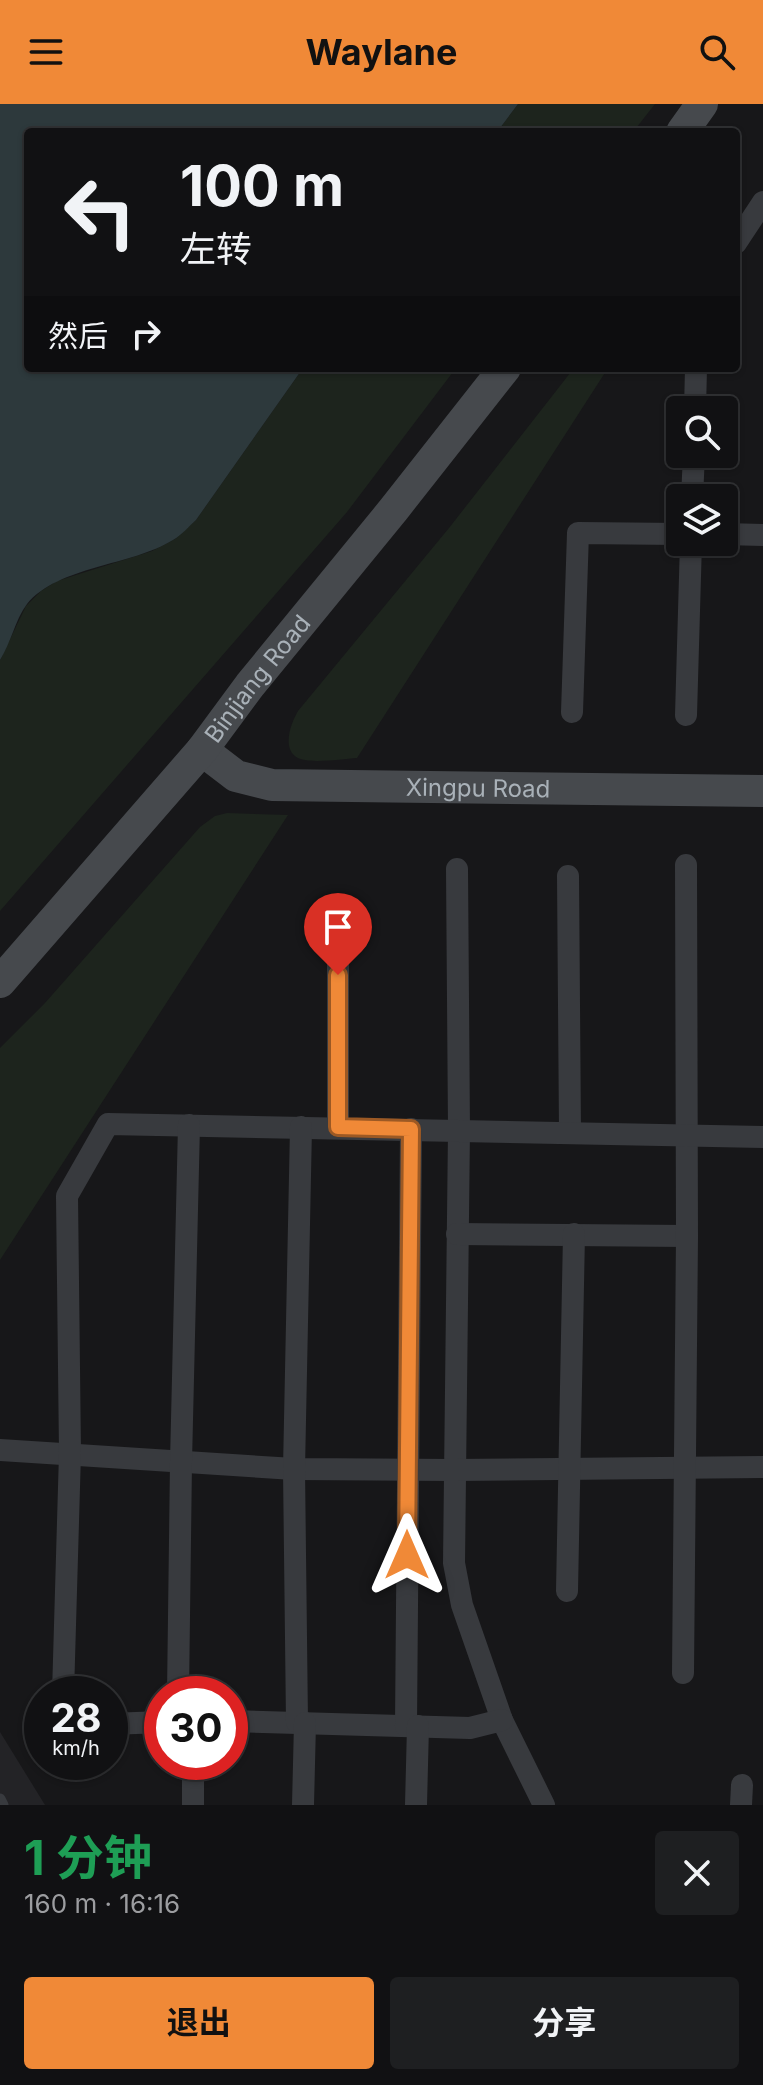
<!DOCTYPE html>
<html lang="zh">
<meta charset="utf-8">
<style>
:root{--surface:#111113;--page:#1e1f21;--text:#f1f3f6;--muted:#9c9da0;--line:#303133;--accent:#f08937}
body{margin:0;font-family:Inter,"Noto Sans SC",sans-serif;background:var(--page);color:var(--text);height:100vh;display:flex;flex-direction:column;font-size:30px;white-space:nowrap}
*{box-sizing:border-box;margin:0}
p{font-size:26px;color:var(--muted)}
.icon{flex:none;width:44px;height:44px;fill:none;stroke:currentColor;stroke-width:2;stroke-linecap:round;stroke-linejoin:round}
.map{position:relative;height:1701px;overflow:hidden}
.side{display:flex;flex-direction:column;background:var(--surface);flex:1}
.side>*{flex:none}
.top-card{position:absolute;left:24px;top:24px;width:716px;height:244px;border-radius:8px;box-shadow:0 2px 6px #0004,0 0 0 2px var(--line);background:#111113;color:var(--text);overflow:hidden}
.controls{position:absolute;left:666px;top:292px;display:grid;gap:16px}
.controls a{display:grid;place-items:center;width:72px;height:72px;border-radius:8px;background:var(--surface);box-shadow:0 2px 6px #0004,0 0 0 2px var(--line);font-size:40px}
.speed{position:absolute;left:24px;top:1572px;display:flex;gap:16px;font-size:40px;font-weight:700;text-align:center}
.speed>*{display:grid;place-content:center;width:104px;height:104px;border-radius:50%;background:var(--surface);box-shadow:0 2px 6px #0004,0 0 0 2px var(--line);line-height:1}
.speed small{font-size:20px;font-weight:400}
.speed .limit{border:12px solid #d22;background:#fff;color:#111}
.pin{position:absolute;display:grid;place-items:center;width:68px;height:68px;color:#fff;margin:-82px -34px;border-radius:50% 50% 50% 0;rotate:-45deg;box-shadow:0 0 8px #0007}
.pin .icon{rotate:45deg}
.me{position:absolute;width:88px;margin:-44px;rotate:0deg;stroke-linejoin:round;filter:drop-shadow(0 0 6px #0008)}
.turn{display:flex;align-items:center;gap:28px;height:168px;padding:0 24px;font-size:36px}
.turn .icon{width:104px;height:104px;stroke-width:2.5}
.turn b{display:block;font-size:56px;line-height:68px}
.then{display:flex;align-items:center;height:76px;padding:0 24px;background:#0003;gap:16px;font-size:30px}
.round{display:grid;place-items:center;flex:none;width:84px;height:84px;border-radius:8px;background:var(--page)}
.summary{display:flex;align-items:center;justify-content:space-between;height:136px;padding:0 24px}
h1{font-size:48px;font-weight:700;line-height:60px;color:#1e9e55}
.cta{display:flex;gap:16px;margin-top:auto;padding:16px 24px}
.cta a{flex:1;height:92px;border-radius:8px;background:var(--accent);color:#111;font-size:32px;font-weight:700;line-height:92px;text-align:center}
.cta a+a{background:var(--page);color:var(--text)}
header{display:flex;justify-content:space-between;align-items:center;height:104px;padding:0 24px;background:var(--accent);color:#111;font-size:36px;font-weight:700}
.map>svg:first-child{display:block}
</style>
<header><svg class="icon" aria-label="menu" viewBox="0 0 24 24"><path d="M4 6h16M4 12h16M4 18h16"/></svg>Waylane<svg class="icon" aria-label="search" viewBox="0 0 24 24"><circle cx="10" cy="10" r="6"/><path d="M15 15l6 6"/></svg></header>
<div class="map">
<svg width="763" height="1701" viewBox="0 0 763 1701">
<rect width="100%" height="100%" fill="#171719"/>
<polygon fill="#232326" points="0,1628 45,1701 0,1701"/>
<g fill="#1d241d">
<polygon points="518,0 655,0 633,28 497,28"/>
<polygon points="303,264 456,264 347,408 0,807 0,556 26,502 41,487 57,477 152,447 175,435 196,416"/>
<path d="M574,264H608L357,654C342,655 310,660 298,654C281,645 291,619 298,607L449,424Z"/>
<polygon points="227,709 288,711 0,1156 0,944 45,899 200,723 215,712"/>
</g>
<path fill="#2d393c" d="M0,0H518L497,28H28V264H303L196,416C189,422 182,431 173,436C131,462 58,462 27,500C15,516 11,539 0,556Z"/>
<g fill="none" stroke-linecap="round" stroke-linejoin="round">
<polyline stroke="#383a3e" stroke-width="11" points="0,1695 3,1701"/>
<g stroke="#383a3e" stroke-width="22">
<polyline points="736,139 763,98"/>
<polyline points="695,306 696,264"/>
<polyline points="692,394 694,350"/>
<polyline points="724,430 763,431"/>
<polyline points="572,608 578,429 680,430"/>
<polyline points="686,611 691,438"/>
<polyline points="457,765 459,1026 454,1459 462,1501 502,1616 544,1701"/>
<polyline points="568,772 570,1028"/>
<polyline points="338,1023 338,840"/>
<polyline points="457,1130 687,1132"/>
<polyline points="0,1346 294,1365 454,1366 763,1363"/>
<polyline points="567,1487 574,1130"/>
<polyline points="683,1569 687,1132 686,761"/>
<polyline points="63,1590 70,1349 67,1092 108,1020 763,1033"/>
<polyline points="178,1590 181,1358 189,1021"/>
<polyline points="230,1617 470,1624 502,1616"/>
<polyline points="297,1618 294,1365 301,1023"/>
<polyline points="110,1620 162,1618"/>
<polyline points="406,1622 411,1025"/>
<polyline points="193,1701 193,1658"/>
<polyline points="303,1701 305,1619"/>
<polyline points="416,1701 418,1622"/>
<polyline points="741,1701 742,1681"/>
</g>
<g stroke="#46494d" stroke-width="32">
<polyline points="682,28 702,0"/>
<path id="s1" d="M202,646L236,672L272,681L763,687"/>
<path id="s2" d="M0,878L202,646L250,581L394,405L505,264"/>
</g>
</g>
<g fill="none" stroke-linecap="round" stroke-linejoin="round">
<defs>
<polyline id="route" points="338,871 338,1023 411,1025 407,1451"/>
</defs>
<use href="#route" stroke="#9c5924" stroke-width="20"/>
<use href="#route" stroke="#f08937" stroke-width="14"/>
</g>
<g text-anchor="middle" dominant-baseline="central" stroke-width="8" stroke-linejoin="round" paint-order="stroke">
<g font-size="24" fill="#a9b1b8" stroke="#121214">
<text stroke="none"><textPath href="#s2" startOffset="398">Binjiang Road</textPath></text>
<text stroke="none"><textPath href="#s1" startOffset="286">Xingpu Road</textPath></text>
</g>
</g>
</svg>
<div class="controls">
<a><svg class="icon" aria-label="search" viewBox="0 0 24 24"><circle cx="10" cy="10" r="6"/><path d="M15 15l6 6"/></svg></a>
<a><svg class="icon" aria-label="layers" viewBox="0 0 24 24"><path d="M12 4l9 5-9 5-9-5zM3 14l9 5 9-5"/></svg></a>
</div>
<div class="speed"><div>28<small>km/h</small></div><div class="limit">30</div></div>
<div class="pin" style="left:338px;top:871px;background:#d93025"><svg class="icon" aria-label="arrive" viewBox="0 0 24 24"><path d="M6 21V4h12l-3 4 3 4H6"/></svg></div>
<svg class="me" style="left:407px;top:1451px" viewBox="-20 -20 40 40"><path d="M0-17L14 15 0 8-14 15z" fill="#f08937" stroke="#fff" stroke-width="4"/></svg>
<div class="top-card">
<div class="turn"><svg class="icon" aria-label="left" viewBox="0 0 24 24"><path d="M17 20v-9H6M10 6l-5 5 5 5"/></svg><div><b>100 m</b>左转</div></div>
<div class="then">然后<svg class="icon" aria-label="right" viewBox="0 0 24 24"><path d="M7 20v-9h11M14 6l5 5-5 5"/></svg></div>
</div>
</div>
<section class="side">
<div class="summary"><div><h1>1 分钟</h1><p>160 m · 16:16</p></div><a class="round"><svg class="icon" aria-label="close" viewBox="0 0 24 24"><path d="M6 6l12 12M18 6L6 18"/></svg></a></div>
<div class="cta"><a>退出</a><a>分享</a></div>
</section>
